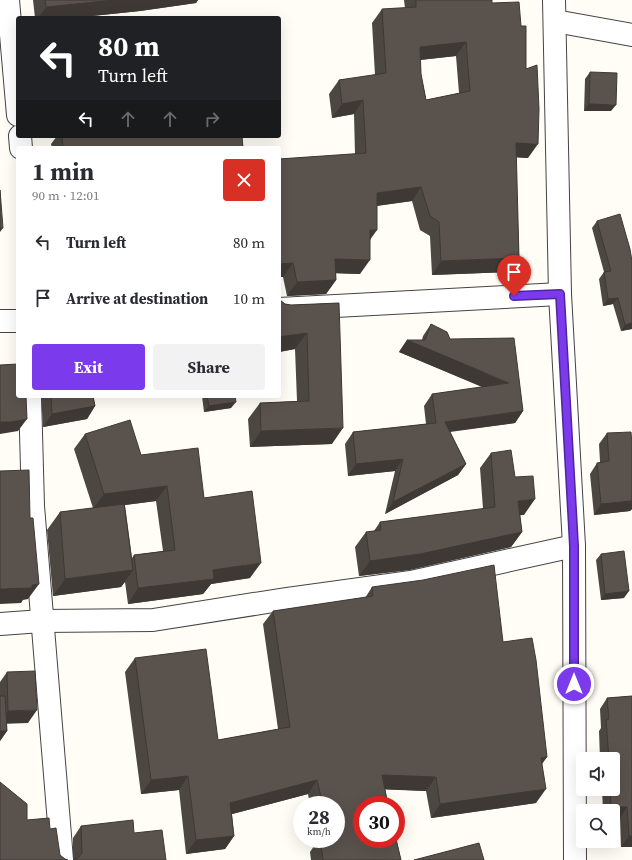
<!DOCTYPE html>
<meta charset="utf-8">
<style>
:root{--surface:#fff;--page:#f2f2f3;--text:#2b2b33;--muted:#7c7c81;--accent:#7c3aed}
body{margin:0;font-family:"Source Serif 4",serif;background:var(--page);color:var(--text);height:100vh;display:flex;flex-direction:column;font-size:15px;white-space:nowrap}
*{box-sizing:border-box;margin:0}
p{font-size:13px;color:var(--muted)}
.icon{flex:none;width:22px;height:22px;fill:none;stroke:currentColor;stroke-width:2;stroke-linecap:round;stroke-linejoin:round}
.map{position:relative;flex:1;overflow:hidden}
.panel{position:absolute;left:16px;top:146px;width:265px;height:252px;display:flex;flex-direction:column;background:var(--surface);border-radius:4px;box-shadow:0 4px 16px #0002}
.panel>*{flex:none}
.banner{position:absolute;left:16px;top:16px;width:265px;height:122px;border-radius:4px;box-shadow:0 4px 16px #0002;background:#202124;color:#fff;overflow:hidden}
.fabs{position:absolute;left:576px;top:752px;display:grid;gap:8px}
.fabs a{display:grid;place-items:center;width:44px;height:44px;border-radius:4px;background:var(--surface);box-shadow:0 4px 16px #0002;font-size:20px}
.speed{position:absolute;left:293px;top:796px;display:flex;gap:8px;font-size:20px;font-weight:700;text-align:center}
.speed>*{display:grid;place-content:center;width:52px;height:52px;border-radius:50%;background:var(--surface);box-shadow:0 4px 16px #0002;line-height:1}
.speed small{font-size:10px;font-weight:400}
.speed .limit{border:6px solid #d22;background:#fff;color:#111}
.pin{position:absolute;display:grid;place-items:center;width:34px;height:34px;color:#fff;margin:-41px -17px;border-radius:50% 50% 50% 0;rotate:-45deg;box-shadow:0 0 4px #0007}
.pin .icon{rotate:45deg}
.me{position:absolute;width:44px;margin:-22px;rotate:0deg;stroke-linejoin:round;filter:drop-shadow(0 0 3px #0008)}
.turn{display:flex;align-items:center;gap:14px;height:84px;padding:0 16px;font-size:18px}
.turn .icon{width:52px;height:52px;stroke-width:2.5}
.turn b{display:block;font-size:28px;line-height:34px}
.lanes{display:flex;align-items:center;height:38px;padding:0 16px;background:#0003;justify-content:center;gap:20px;direction:ltr}
.lanes .off{opacity:.35}
.round{display:grid;place-items:center;flex:none;width:42px;height:42px;border-radius:4px;background:var(--page)}
.head{display:flex;align-items:center;justify-content:space-between;height:68px;padding:0 16px}
h1{font-size:24px;font-weight:700;line-height:30px}
.action{display:flex;gap:8px;margin-top:auto;padding:8px 16px}
.action a{flex:1;height:46px;border-radius:4px;background:var(--accent);color:#fff;font-size:16px;font-weight:700;line-height:46px;text-align:center}
.action a+a{background:var(--page);color:var(--text)}
ul{padding:0;list-style:none}
li{display:flex;align-items:center;gap:12px;height:56px;padding:0 16px}
li div{flex:1}
li b{display:block;font-size:15px}
li em{font-style:normal}
.map>svg:first-child{display:block}
</style>
<div class="map">
<svg width="632" height="860" viewBox="0 0 632 860">
<rect width="100%" height="100%" fill="#fffdf5"/>
<g fill="none" stroke-linecap="round" stroke-linejoin="round">
<defs>
<g id="minor">
<polyline points="8,0 18,115"/>
<polyline points="554,0 560,294 574,546 575,860"/>
<polyline points="555,21 632,35"/>
<polyline points="20,136 21,148"/>
<polyline points="279,309 560,294"/>
<polyline points="0,321 18,321"/>
<polyline points="30,396 33,506 62,860"/>
<polyline points="0,624 42,621 153,620 286,599 411,582 574,546"/>
</g>
</defs>
<use href="#minor" stroke="#444" stroke-width="24"/>
<use href="#minor" stroke="#fff" stroke-width="22"/>
</g>
<g fill="#4d4742" fill-rule="evenodd">
<polygon points="33,0 198,0 196,3 140,11 73,18 35,18"/>
<path d="M404,0H492V3L521,26L526,69L528,158L516,157L519,258L509,272L432,275L430,236L420,230L412,201L377,206L370,241L360,274L336,273V280L326,294L287,296L283,277H279V159L355,154L354,114L332,118L329,94L339,80L375,75L372,23L382,9L405,8ZM456,56L459,93L426,100L421,74L420,60Z"/>
<polygon points="590,72 611,111 584,111 585,79"/>
<polygon points="57,136 242,136 243,148 52,148 51,144"/>
<polygon points="597,221 632,261 632,329 621,331 613,304 603,306 599,279 604,272 592,228"/>
<polygon points="279,296 280,300 285,304 291,305 339,303 332,444 250,447 248,419 260,403 297,401 295,349 279,352"/>
<polygon points="431,324 450,339 523,411 515,423 450,432 466,464 458,475 385,514 395,471 348,476 345,444 353,432 426,424 424,406 432,394 483,387 399,352 407,340 422,340 423,336"/>
<polygon points="41,396 93,396 95,406 87,419 43,427"/>
<polygon points="202,396 235,396 231,408 204,412"/>
<polygon points="607,433 632,445 632,509 630,511 594,515 590,474 597,463 600,462 599,444"/>
<path d="M85,434L141,455L204,498L250,578L211,584L203,594L128,604L125,582L121,587L53,596L47,530L60,512L93,508L74,449ZM156,501L163,551L134,555L132,558L125,505Z"/>
<polygon points="491,453 515,477 524,515 520,515 522,532 511,547 409,570 359,576 355,547 366,532 374,531 380,522 483,509 480,468"/>
<polygon points="601,554 624,598 601,600 596,560"/>
<polygon points="372,587 503,642 547,757 542,763 536,803 431,818 426,791 385,789 401,860 311,860 310,852 318,840 318,839 336,839 336,805 310,805 308,794 232,814 234,836 225,849 186,854 179,790 141,794 125,672 135,658 218,740 278,729 263,624 273,611 365,598"/>
<polygon points="7,672 28,723 6,723 7,731 0,741 0,682"/>
<polygon points="632,696 632,847 621,847 620,818 613,811 603,811 602,789 613,789 613,759 600,759 599,731 601,728 600,709 607,698"/>
<polygon points="81,826 134,833 166,860 73,860 73,838"/>
</g>
<g fill="#3f3936">
<polygon points="115,0 198,0 196,3 140,11 73,18 38,18 46,7"/>
<polygon points="466,42 456,56 410,61 420,47"/>
<polygon points="363,100 354,114 332,118 342,104"/>
<polygon points="589,104 616,105 611,111 584,111"/>
<polygon points="516,143 538,144 528,158 506,157"/>
<polygon points="421,187 412,201 367,207 377,193"/>
<polygon points="0,228 3,228 0,232"/>
<polygon points="370,230 377,230 367,244"/>
<polygon points="519,258 509,272 432,275 441,261"/>
<polygon points="335,259 370,260 360,274 326,273"/>
<polygon points="293,263 283,277 279,277 279,264"/>
<polygon points="336,280 326,294 287,296 297,282"/>
<polygon points="618,298 613,304 603,306 608,299"/>
<polygon points="632,323 632,329 621,331 625,325"/>
<polygon points="307,333 295,349 279,352 279,337"/>
<polygon points="407,340 509,383 501,395 399,352"/>
<polygon points="236,402 231,408 204,412 209,406"/>
<polygon points="95,406 87,419 43,427 52,414"/>
<polygon points="523,411 515,423 437,433 445,422"/>
<polygon points="27,419 18,431 0,434 0,422"/>
<polygon points="343,428 332,444 250,447 261,431"/>
<polygon points="403,459 395,471 348,476 356,464"/>
<polygon points="466,464 458,475 385,514 393,502"/>
<polygon points="167,486 156,501 93,509 104,494"/>
<polygon points="535,499 524,515 507,516 518,501"/>
<polygon points="632,501 632,509 630,511 594,515 601,504"/>
<polygon points="522,532 511,547 409,570 359,576 370,561"/>
<polygon points="261,563 250,578 211,584 203,594 128,604 138,588 213,570"/>
<polygon points="133,570 121,587 53,596 65,579"/>
<polygon points="39,584 28,599 23,600 21,603 0,604 0,589"/>
<polygon points="629,591 624,598 601,600 605,594"/>
<polygon points="37,710 28,723 0,724 0,723 8,711"/>
<polygon points="0,731 7,731 0,741"/>
<polygon points="547,757 537,771 541,758"/>
<polygon points="382,775 436,777 426,791 372,789"/>
<polygon points="188,776 179,790 141,794 151,780"/>
<polygon points="317,780 308,794 221,817 230,803"/>
<polygon points="546,789 536,803 431,818 440,804"/>
<polygon points="611,807 627,807 620,818 613,818 613,811 609,811"/>
<polygon points="234,836 225,849 186,854 196,840"/>
<polygon points="629,836 632,836 632,847 621,847"/>
</g>
<g fill="#5a524d" stroke="#3f3936" fill-rule="evenodd">
<polygon points="45,0 115,0 46,7"/>
<path d="M416,0H492V3L519,2L521,26H526V69L537,65L539,109L538,144L516,143L519,258L441,261L439,222L430,216L421,187L377,193V230H370V260L335,259L336,280L297,282L293,263L279,264V159L366,153L363,100L342,104L339,80L386,73L382,9L416,7ZM466,42L470,91L426,100L421,74L420,47Z"/>
<polygon points="590,72 617,73 616,105 589,104"/>
<polygon points="62,136 242,136 243,148 63,148"/>
<polygon points="0,190 3,228 0,228"/>
<polygon points="620,214 630,249 632,261 632,323 625,325 618,298 608,299 604,272 611,271 597,221"/>
<polygon points="279,296 280,300 285,304 291,305 339,303 343,428 261,431 260,403 309,401 307,333 279,337"/>
<polygon points="431,324 447,332 450,339 514,338 523,411 445,422 466,464 393,502 403,459 356,464 353,432 436,423 432,394 509,383 407,340 425,340"/>
<polygon points="18,364 18,396 26,396 27,419 11,422 0,422 0,365"/>
<polygon points="51,396 93,396 95,406 52,414"/>
<polygon points="207,396 235,396 236,402 209,406"/>
<polygon points="130,420 141,455 198,448 204,498 252,491 261,563 213,570 214,579 138,588 134,555 175,550 167,486 104,494 85,434"/>
<polygon points="631,432 632,445 632,501 601,504 597,463 609,461 607,433"/>
<polygon points="511,450 515,477 533,476 535,499 518,501 522,532 420,554 370,561 366,532 381,530 380,522 495,507 491,453"/>
<polygon points="29,470 30,518 33,518 39,584 32,585 32,588 0,589 0,471"/>
<polygon points="124,504 133,570 65,579 60,512"/>
<polygon points="624,551 629,591 605,594 601,554"/>
<polygon points="494,565 503,642 532,638 536,660 547,757 541,758 546,789 440,804 436,777 382,775 388,805 362,805 362,839 396,839 401,860 323,860 320,839 336,839 336,805 323,805 317,780 230,803 234,836 196,840 188,776 151,780 135,658 206,649 218,740 290,727 273,611 373,596 372,587 423,580"/>
<polygon points="35,671 37,710 8,711 7,672"/>
<polygon points="0,696 5,696 7,731 0,731"/>
<polygon points="632,696 632,836 629,836 627,807 611,807 610,789 613,789 613,759 609,759 606,720 609,719 607,698"/>
<polygon points="0,782 27,804 27,820 49,818 50,829 56,828 60,855 65,859 68,860 0,860"/>
<polygon points="133,820 134,833 162,830 166,860 73,860 78,858 82,853 81,826"/>
<polygon points="479,843 484,860 414,860"/>
</g>
<g fill="none" stroke-linecap="round" stroke-linejoin="round">
<defs>
<polyline id="route" points="514,296 560,294 574,546 574,684"/>
</defs>
<use href="#route" stroke="#51269a" stroke-width="10"/>
<use href="#route" stroke="#7c3aed" stroke-width="7"/>
</g>
</svg>
<div class="fabs">
<a><svg class="icon" aria-label="sound" viewBox="0 0 24 24"><path d="M4 9h4l5-4v14l-5-4H4zM17 9q2 3 0 6"/></svg></a>
<a><svg class="icon" aria-label="search" viewBox="0 0 24 24"><circle cx="10" cy="10" r="6"/><path d="M15 15l6 6"/></svg></a>
</div>
<div class="speed"><div>28<small>km/h</small></div><div class="limit">30</div></div>
<div class="pin" style="left:514px;top:296px;background:#d93025"><svg class="icon" aria-label="arrive" viewBox="0 0 24 24"><path d="M6 21V4h12l-3 4 3 4H6"/></svg></div>
<svg class="me" style="left:574px;top:684px" viewBox="-20 -20 40 40"><circle r="17" fill="#7c3aed" stroke="#fff" stroke-width="3"/><path d="M0-11L8 9 0 5-8 9z" fill="#fff"/></svg>
<div class="banner">
<div class="turn"><svg class="icon" aria-label="left" viewBox="0 0 24 24"><path d="M17 20v-9H6M10 6l-5 5 5 5"/></svg><div><b>80 m</b>Turn left</div></div>
<div class="lanes"><svg class="icon" aria-label="left" viewBox="0 0 24 24"><path d="M17 20v-9H6M10 6l-5 5 5 5"/></svg><svg class="icon off" aria-label="ahead" viewBox="0 0 24 24"><path d="M12 20V5M6 11l6-6 6 6"/></svg><svg class="icon off" aria-label="ahead" viewBox="0 0 24 24"><path d="M12 20V5M6 11l6-6 6 6"/></svg><svg class="icon off" aria-label="right" viewBox="0 0 24 24"><path d="M7 20v-9h11M14 6l5 5-5 5"/></svg></div>
</div>
<section class="panel">
<div class="head"><div><h1>1 min</h1><p>90 m · 12:01</p></div><a class="round" style="background:#d93025;color:#fff"><svg class="icon" aria-label="close" viewBox="0 0 24 24"><path d="M6 6l12 12M18 6L6 18"/></svg></a></div>
<ul>
<li><svg class="icon" aria-label="left" viewBox="0 0 24 24"><path d="M17 20v-9H6M10 6l-5 5 5 5"/></svg><div><b>Turn left</b></div><em>80 m</em></li>
<li><svg class="icon" aria-label="arrive" viewBox="0 0 24 24"><path d="M6 21V4h12l-3 4 3 4H6"/></svg><div><b>Arrive at destination</b></div><em>10 m</em></li>
</ul>
<div class="action"><a>Exit</a><a>Share</a></div>
</section>
</div>
